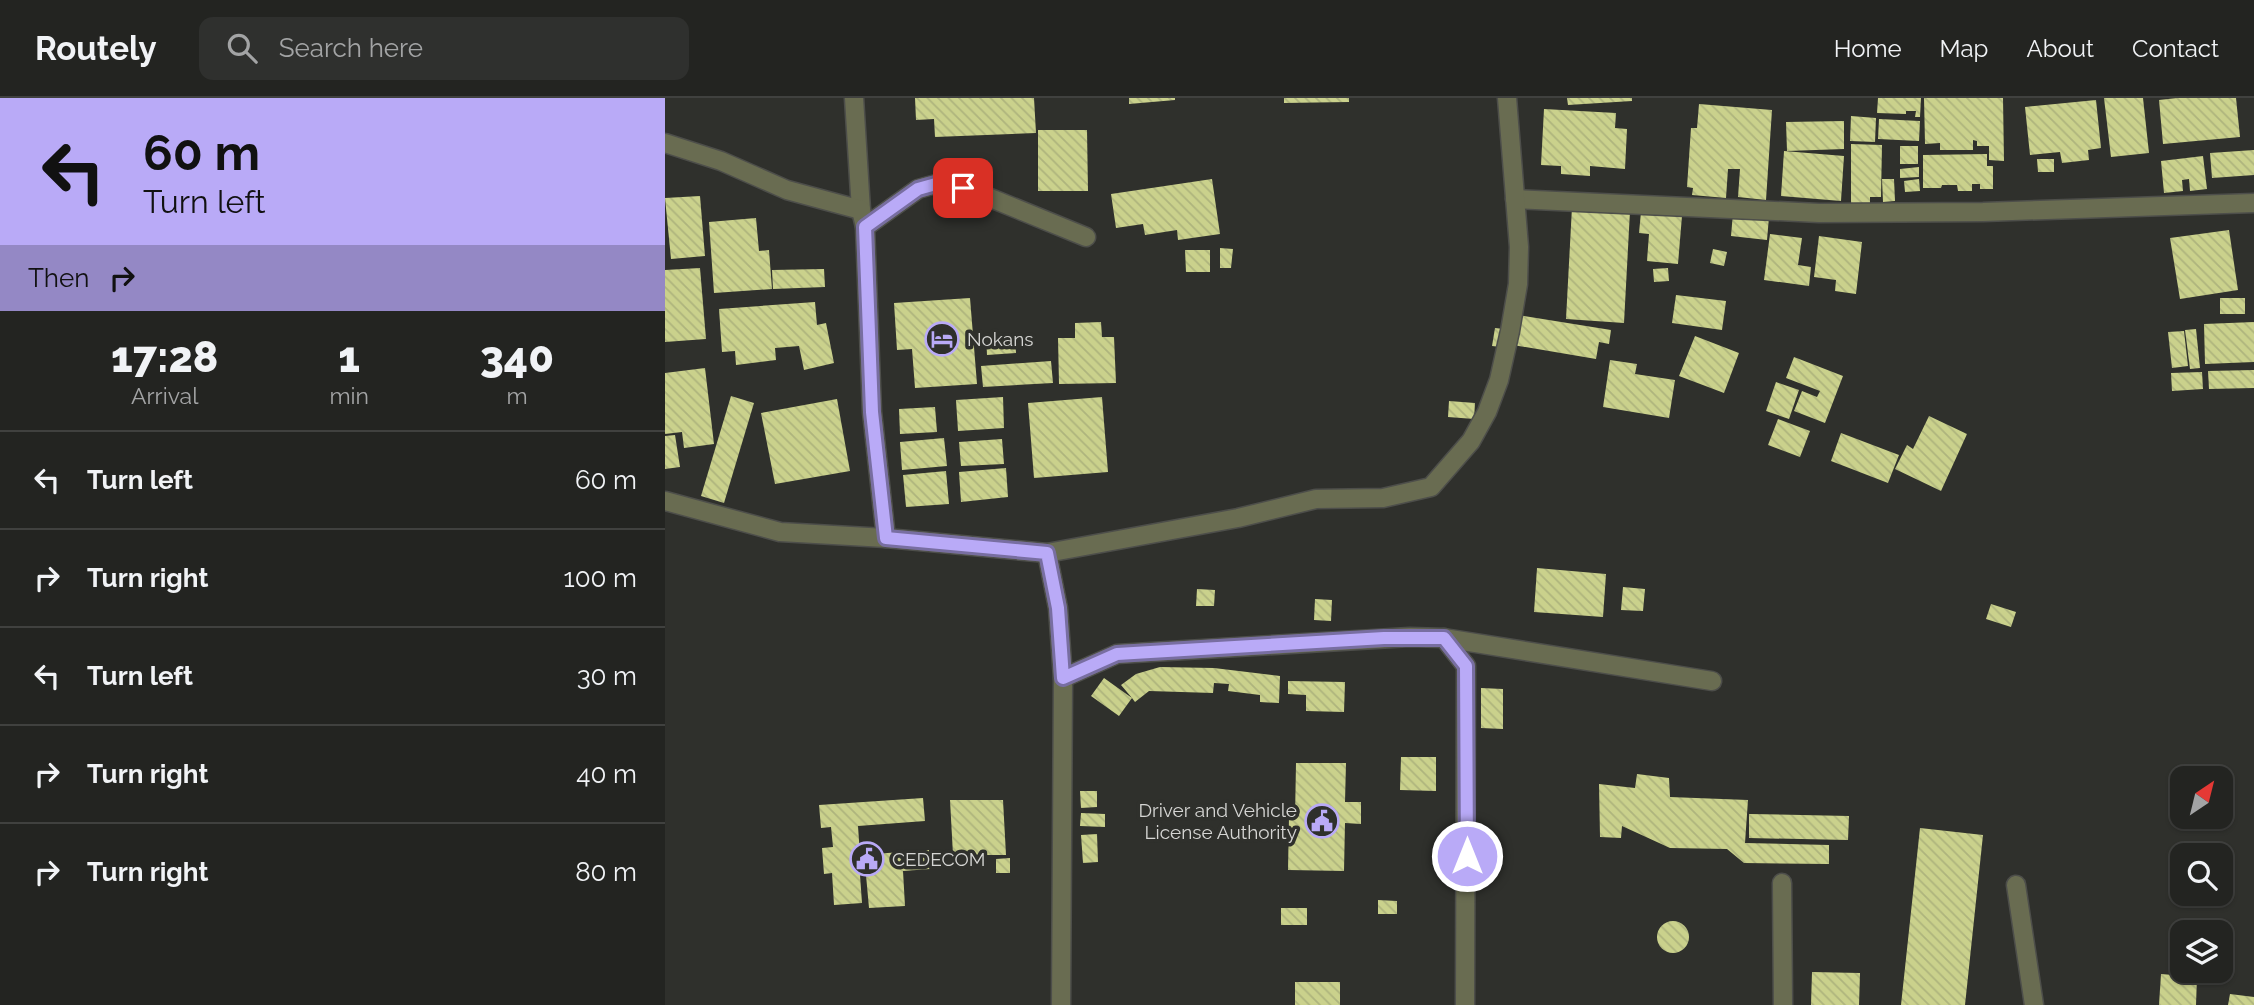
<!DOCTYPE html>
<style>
:root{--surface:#232421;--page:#2f302e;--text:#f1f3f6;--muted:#a3a4a5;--line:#40413f}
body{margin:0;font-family:Raleway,sans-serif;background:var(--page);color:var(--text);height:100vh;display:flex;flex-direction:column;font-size:26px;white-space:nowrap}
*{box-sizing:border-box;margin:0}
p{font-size:23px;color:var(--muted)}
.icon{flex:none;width:38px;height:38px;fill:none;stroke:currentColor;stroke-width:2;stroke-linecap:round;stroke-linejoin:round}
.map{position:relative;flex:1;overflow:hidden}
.drawer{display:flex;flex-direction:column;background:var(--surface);width:665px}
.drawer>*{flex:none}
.top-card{background:#b9aaf7;color:#111;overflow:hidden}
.needle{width:46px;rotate:35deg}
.controls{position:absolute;left:1505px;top:668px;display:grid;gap:14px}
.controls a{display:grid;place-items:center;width:63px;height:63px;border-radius:14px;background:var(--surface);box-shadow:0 2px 5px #0004,0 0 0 2px var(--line);font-size:35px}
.pin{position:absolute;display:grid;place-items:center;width:60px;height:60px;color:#fff;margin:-30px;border-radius:14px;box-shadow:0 4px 10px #0006}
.me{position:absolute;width:77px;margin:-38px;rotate:0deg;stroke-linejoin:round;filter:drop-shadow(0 0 5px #0008)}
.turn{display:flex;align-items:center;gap:24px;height:147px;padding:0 28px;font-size:32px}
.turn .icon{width:91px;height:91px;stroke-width:2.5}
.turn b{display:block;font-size:49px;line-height:60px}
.then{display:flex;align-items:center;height:66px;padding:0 28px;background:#0003;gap:14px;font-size:26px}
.eta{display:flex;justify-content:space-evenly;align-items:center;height:119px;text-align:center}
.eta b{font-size:42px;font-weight:800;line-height:49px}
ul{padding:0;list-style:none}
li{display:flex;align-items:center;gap:21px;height:98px;padding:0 28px;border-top:2px solid var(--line)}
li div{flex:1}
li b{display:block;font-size:26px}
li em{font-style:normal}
header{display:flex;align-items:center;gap:42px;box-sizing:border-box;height:98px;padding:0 35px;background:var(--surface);border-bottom:2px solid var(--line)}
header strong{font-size:33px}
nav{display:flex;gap:38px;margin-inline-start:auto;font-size:24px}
.search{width:490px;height:63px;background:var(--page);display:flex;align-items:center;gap:18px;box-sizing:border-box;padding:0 24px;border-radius:14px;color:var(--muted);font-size:26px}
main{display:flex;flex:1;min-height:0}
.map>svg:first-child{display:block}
</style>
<header>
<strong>Routely</strong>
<div class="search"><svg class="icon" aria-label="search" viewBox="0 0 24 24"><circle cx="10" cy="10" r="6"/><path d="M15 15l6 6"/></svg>Search here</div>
<nav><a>Home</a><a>Map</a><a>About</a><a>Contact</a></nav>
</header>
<main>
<section class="drawer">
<div class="top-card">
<div class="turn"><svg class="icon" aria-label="left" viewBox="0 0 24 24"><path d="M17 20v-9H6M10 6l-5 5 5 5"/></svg><div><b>60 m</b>Turn left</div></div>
<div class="then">Then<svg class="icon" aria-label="right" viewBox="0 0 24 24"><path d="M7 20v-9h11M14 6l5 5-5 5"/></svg></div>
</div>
<div class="eta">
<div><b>17:28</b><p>Arrival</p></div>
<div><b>1</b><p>min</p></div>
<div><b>340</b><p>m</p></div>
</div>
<ul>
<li><svg class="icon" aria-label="left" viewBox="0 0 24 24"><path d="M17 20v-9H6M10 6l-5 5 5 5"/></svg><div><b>Turn left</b></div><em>60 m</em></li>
<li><svg class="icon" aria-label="right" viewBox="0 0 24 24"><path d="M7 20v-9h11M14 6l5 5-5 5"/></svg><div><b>Turn right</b></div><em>100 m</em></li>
<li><svg class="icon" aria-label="left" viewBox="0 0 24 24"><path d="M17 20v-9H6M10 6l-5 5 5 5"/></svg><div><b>Turn left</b></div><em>30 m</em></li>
<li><svg class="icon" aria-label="right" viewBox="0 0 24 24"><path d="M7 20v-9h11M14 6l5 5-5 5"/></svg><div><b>Turn right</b></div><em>40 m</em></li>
<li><svg class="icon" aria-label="right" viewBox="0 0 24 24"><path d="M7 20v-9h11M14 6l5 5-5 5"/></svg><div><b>Turn right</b></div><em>80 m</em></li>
</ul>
</section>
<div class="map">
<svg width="1589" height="907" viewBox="0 0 1589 907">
<defs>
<pattern id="building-back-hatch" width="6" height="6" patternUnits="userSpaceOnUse" patternTransform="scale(1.75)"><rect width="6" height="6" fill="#cad18c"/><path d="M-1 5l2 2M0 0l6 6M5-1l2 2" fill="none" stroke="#aeb47d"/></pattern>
</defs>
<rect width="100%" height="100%" fill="#2f302c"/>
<g fill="url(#building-back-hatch)">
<polygon points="250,0 369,0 371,35 270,39 269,21 251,22"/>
<polygon points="464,0 510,0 510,2 464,6"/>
<polygon points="619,0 684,0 684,4 619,5"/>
<polygon points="902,0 967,0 967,3 903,7"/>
<polygon points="1213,0 1256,0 1255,19 1250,19 1251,13 1241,13 1241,16 1212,15"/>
<polygon points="1259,0 1338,0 1339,63 1324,62 1324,48 1312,48 1312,43 1308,42 1308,52 1275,52 1275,45 1260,46"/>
<polygon points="1439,0 1478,0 1484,55 1446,59"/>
<polygon points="1512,0 1571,0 1575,39 1498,46 1494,2"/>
<polygon points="1431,2 1436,50 1423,52 1424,62 1397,65 1395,54 1365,57 1360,9"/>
<polygon points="1034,6 1107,12 1101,102 1073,99 1075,71 1063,71 1061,100 1027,97 1028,90 1022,89 1026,30 1032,30"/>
<polygon points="879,11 951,15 950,30 962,31 960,71 925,68 925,78 896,76 896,68 876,67"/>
<polygon points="1186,18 1211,20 1210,44 1185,43"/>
<polygon points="1214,21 1255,23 1254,43 1213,41"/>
<polygon points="1179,23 1179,51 1122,53 1121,24"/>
<polygon points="373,32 422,32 423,93 373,93"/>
<polygon points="1186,46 1217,47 1216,99 1205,99 1205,106 1186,106"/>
<rect x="1235" y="48" width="18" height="18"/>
<polygon points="1589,52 1589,77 1547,80 1545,55"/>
<polygon points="1119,53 1179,58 1176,103 1116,98"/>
<polygon points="1322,56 1322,68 1328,68 1328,91 1315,91 1315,86 1307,86 1307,93 1293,93 1292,87 1277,87 1276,90 1258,90 1258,57"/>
<polygon points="1538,58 1542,91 1525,93 1524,81 1517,82 1518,93 1499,95 1496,63"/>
<polygon points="1372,61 1389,61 1389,74 1373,74"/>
<polygon points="1254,69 1254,79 1235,80 1235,71"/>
<polygon points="547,81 555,136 513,142 512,132 480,137 478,126 451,130 446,96"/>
<polygon points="1217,81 1229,81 1230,103 1218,104"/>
<polygon points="1254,81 1255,93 1240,94 1239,83"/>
<polygon points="35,98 40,158 6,161 0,100"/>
<polygon points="907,109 965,113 959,225 901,221"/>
<polygon points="976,114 1017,118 1013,166 982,163 984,136 974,135"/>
<polygon points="1068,115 1104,119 1102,142 1066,138"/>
<polygon points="91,120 94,153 104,152 107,191 49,195 44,124"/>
<polygon points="1564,132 1573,192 1515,201 1505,140"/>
<polygon points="1105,136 1137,140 1133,167 1146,169 1144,188 1099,182"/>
<polygon points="1154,138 1197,144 1191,196 1170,193 1171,182 1149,179"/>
<polygon points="555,150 568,151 566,170 555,170"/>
<polygon points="1048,151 1062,154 1059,168 1045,165"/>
<polygon points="520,152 545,152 545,174 521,174"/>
<polygon points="35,170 41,241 0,244 0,172"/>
<polygon points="1003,170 1004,183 989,184 988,171"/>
<polygon points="159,171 160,189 108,191 107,172"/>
<polygon points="1011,197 1061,203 1057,232 1007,225"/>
<polygon points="305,200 312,286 250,290 247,251 232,252 229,205"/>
<rect x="1555" y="200" width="25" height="16"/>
<polygon points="150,204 152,227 161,225 169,265 139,272 134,248 110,250 111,262 71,267 70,253 57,254 54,211"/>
<polygon points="853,217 946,232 944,246 934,244 931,261 848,247"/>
<polygon points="436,224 437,239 449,239 451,285 394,286 393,240 410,240 410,225"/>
<polygon points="1589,224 1589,264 1540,266 1539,226"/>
<polygon points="830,230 839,231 836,249 827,248"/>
<polygon points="1531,231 1535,270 1525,271 1520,232"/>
<polygon points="1519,233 1523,268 1507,270 1503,234"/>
<polygon points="350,236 351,255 322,257 321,237"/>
<polygon points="1030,238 1074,255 1059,295 1014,278"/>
<polygon points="1129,259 1178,278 1160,325 1129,313 1137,293 1152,299 1155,293 1121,280"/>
<polygon points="945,262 972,266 970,276 1010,282 1004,320 938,309"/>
<polygon points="386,263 388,285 318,289 316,268"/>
<polygon points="40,270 49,346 19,350 17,334 0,336 0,275"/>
<polygon points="1589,272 1589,290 1544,291 1543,273"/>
<polygon points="1537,274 1538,291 1507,293 1506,275"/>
<polygon points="1111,284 1134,292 1124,321 1101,313"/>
<polygon points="66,298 89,305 59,405 36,398"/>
<polygon points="338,299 339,330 293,333 291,302"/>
<polygon points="437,299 443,374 369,380 363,305"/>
<polygon points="172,301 185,373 110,386 96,315"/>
<polygon points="784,303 810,305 809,321 783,319"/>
<polygon points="270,309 272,334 235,336 234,311"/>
<polygon points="1264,318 1302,336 1276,393 1230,371 1242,347 1248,351"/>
<polygon points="1113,321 1145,333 1135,359 1103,347"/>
<polygon points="1176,335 1234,357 1223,385 1166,363"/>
<polygon points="10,337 15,369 0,371 0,338"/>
<polygon points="279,340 282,368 237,372 235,344"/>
<polygon points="337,341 339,366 296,368 294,344"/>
<polygon points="341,370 343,399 296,404 294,374"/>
<polygon points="281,373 284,406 241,409 238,377"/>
<polygon points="872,470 941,476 938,519 869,514"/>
<polygon points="958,489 980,491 978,513 956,512"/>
<polygon points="532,491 550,492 549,508 531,508"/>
<polygon points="650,501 667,502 666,523 649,522"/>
<polygon points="1326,506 1351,514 1346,529 1321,521"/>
<polygon points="495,569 549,570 615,578 614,605 595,604 595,597 563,593 564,586 549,585 548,595 484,593 470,604 467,600 454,618 426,598 439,580 467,600 456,587 471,576"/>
<polygon points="623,583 680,584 679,614 641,613 641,597 623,596"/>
<polygon points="816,590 838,591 838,631 816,630"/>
<polygon points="736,659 771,659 771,693 735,692"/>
<polygon points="631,665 681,665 680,704 696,704 696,726 680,725 679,773 623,772 624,719 630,719"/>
<polygon points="972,676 1004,680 1005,699 1083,702 1080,745 1164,747 1164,766 1079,765 1062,751 1005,750 957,728 956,740 935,739 934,686 970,690"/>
<polygon points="415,693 432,693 432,709 416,710"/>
<polygon points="258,700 260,723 193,728 195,757 264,752 265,771 238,773 240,808 204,810 201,777 195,777 197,805 169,807 167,775 159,776 157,750 168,749 166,729 156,730 154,707"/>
<polygon points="285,702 338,702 341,757 288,757"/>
<polygon points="416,715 440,716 440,729 415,728"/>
<polygon points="1084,716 1184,718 1183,742 1084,740"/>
<polygon points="1255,730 1318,737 1300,907 1236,907"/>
<polygon points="432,736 433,764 418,765 416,737"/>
<polygon points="345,760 345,775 331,775 331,761"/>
<polygon points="713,802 732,803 732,816 713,816"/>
<rect x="616" y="810" width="26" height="17"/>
<circle cx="1008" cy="839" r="16"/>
<polygon points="1147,874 1195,875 1194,907 1146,907"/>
<polygon points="1496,876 1532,879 1531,907 1494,907"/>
<rect x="630" y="884" width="45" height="23"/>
<polygon points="1565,896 1589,899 1589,907 1563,907"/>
</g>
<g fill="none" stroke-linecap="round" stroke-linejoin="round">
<defs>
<g id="minor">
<polyline points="189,0 196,112 200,129 207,314 221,440 382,455 393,510 398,580 396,907"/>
<polyline points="0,45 56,63 122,92 196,112"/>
<polyline points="850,101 1154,115 1318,114 1589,105"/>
<polyline points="200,129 253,91 278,84 318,97 421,139"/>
<polyline points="0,403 115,434 221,440"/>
<polyline points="382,455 573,420 651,401 718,400 766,389 806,343 822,314 834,282 845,233 853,186 854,149 842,0"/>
<polyline points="779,540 1047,583"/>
<polyline points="398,580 452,556 745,539 779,540 801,568 800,907"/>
<polyline points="1117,785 1118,907"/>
<polyline points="1351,787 1369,907"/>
</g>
</defs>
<use href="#minor" stroke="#4d4e4a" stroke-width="21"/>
<use href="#minor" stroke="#696c51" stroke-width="18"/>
</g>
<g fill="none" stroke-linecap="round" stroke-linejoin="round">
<defs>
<polyline id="route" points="298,90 278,84 253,91 200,129 207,314 221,440 382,455 393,510 398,580 452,556 719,540 779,540 801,568 802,758"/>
</defs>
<use href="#route" stroke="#786ea1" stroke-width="18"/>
<use href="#route" stroke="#b9aaf7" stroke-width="12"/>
</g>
<defs>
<symbol id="hotel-ring" viewBox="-11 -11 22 22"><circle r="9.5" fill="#2f302c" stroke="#b9aaf7" stroke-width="1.5"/><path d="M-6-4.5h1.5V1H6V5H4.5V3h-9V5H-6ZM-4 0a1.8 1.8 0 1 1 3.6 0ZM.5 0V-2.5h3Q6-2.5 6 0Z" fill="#b9aaf7"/></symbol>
<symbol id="civic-ring" viewBox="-11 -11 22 22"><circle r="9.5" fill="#2f302c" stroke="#b9aaf7" stroke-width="1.5"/><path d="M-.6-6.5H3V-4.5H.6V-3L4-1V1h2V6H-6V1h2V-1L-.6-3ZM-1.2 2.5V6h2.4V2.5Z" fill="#b9aaf7"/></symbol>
</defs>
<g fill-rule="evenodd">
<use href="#hotel-ring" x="258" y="222" width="38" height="38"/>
<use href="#civic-ring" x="638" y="704" width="38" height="38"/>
<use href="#civic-ring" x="183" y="742" width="38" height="38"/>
</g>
<g text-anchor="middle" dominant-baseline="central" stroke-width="7" stroke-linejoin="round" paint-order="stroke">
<g font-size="19" fill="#d5d5d3" stroke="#2f302c" text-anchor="start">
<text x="302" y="241">Nokans</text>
<text x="632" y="712" text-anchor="end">Driver and Vehicle<tspan x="632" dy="22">License Authority</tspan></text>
<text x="227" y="761">CEDECOM</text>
</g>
</g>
</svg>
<div class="controls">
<a><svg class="needle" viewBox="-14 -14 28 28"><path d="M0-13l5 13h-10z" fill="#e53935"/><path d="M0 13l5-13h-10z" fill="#a3a4a5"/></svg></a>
<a><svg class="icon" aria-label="search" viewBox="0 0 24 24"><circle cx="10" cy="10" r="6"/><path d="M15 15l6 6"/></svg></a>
<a><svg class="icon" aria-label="layers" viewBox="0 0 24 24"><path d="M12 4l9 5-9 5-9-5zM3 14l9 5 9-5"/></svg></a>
</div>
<div class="pin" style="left:298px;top:90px;background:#d93025"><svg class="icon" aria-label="arrive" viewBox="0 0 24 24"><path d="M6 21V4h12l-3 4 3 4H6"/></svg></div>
<svg class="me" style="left:802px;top:758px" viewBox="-20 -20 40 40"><circle r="17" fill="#b9aaf7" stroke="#fff" stroke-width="3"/><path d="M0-11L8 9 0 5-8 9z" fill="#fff"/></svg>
</div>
</main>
